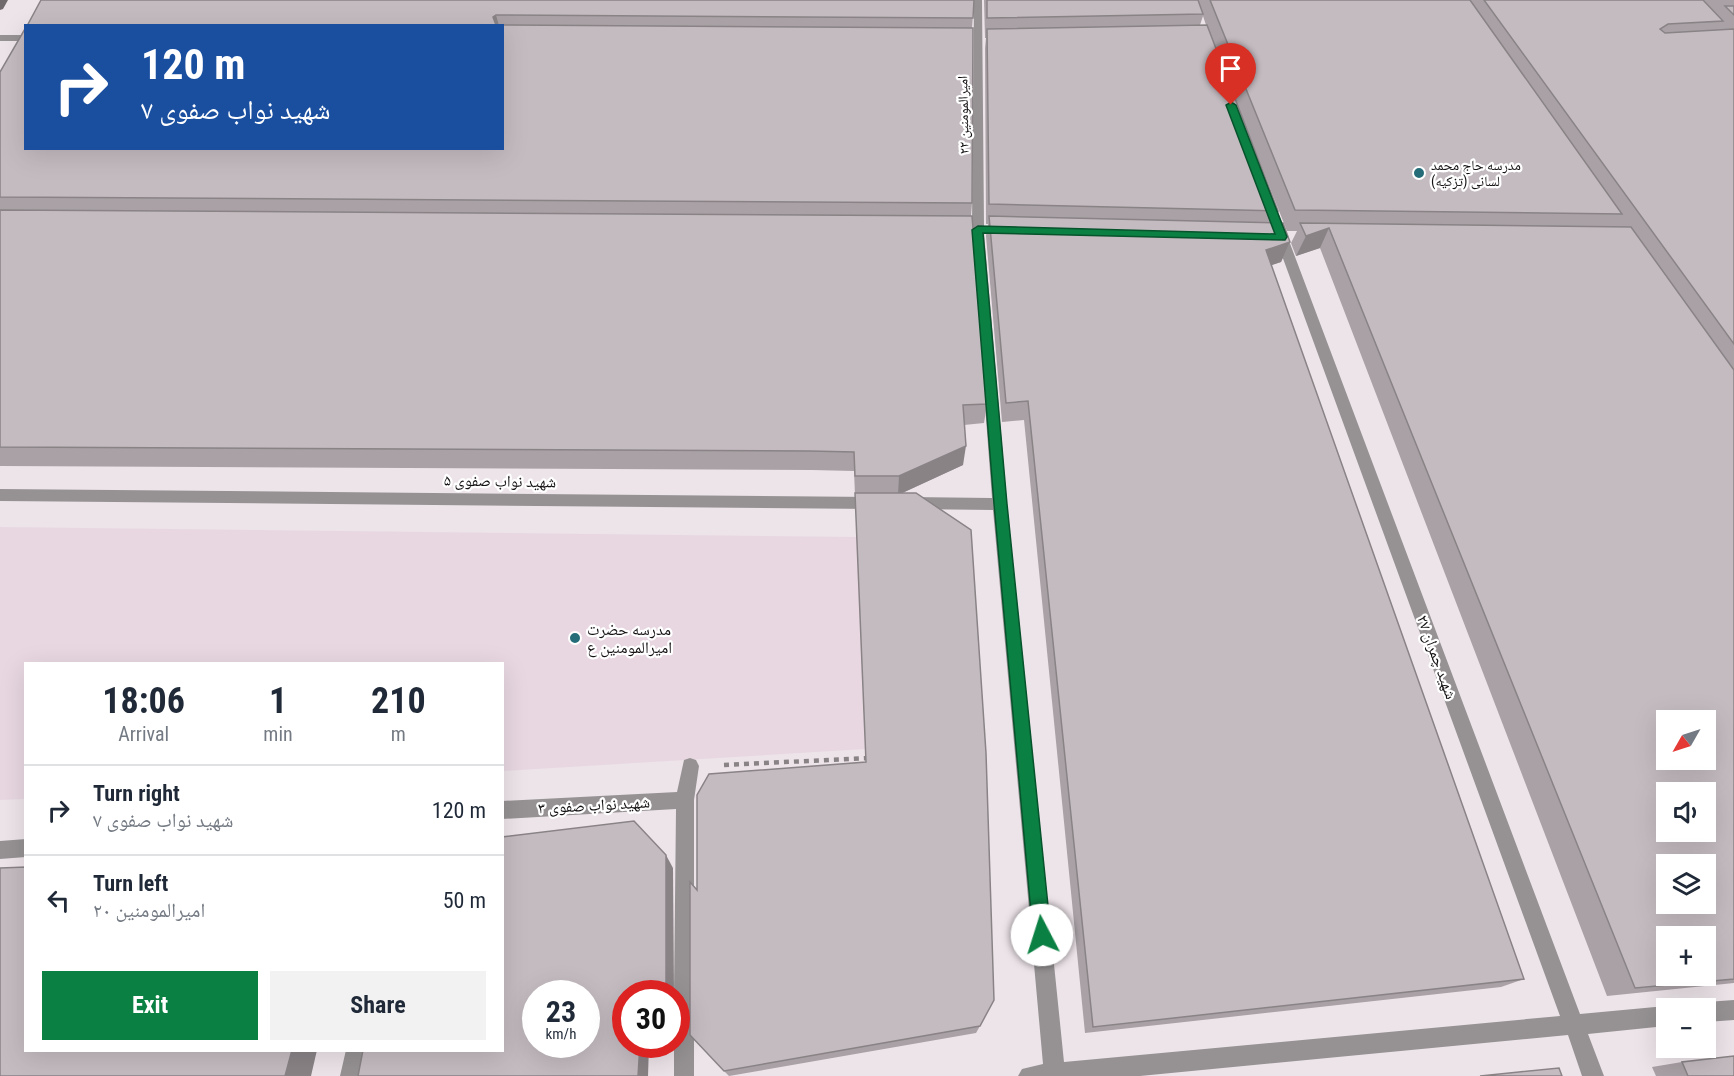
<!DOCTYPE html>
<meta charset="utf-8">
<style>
:root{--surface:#fff;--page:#f2f2f3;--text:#1f2937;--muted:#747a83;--line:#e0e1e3;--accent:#0b8043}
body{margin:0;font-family:"Roboto Condensed","Noto Naskh Arabic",sans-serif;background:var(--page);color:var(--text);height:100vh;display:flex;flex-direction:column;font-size:22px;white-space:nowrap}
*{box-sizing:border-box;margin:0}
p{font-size:20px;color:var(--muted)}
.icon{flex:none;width:33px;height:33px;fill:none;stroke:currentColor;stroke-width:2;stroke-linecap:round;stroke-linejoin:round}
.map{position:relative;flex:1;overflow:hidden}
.panel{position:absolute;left:24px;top:662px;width:480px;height:390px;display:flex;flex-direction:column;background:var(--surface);border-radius:0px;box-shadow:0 6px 24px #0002}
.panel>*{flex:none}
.guide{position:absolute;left:24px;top:24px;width:480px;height:126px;border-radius:0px;box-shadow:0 6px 24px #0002;background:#1a4fa0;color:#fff;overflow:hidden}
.needle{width:39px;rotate:231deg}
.fabs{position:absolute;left:1656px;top:710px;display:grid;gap:12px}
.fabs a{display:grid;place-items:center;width:60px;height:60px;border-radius:0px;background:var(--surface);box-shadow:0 6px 24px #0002;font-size:30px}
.speed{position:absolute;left:522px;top:980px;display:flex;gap:12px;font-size:30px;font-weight:700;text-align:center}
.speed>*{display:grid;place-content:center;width:78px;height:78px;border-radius:50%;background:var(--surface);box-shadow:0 6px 24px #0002;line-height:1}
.speed small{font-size:15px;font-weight:400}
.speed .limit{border:9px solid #d22;background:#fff;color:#111}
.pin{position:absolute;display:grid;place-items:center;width:51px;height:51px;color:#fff;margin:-62px -26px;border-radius:50% 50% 50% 0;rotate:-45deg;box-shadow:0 0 6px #0007}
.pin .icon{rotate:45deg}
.me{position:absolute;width:66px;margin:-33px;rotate:355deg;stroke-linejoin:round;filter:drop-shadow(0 0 4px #0008)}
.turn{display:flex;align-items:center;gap:21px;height:126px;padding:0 18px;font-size:27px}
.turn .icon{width:78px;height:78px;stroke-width:2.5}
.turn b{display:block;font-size:42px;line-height:51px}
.eta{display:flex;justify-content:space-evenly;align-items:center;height:102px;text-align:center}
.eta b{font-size:36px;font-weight:700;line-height:42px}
.primary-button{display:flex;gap:12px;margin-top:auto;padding:12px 18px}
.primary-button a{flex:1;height:69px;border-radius:0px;background:var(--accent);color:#fff;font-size:24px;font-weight:700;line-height:69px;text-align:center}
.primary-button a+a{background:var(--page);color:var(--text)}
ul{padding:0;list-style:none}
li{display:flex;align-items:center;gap:18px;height:90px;padding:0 18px;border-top:2px solid var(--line)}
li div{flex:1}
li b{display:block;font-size:22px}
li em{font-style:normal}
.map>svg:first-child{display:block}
</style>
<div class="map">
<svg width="1734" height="1076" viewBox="0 0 1734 1076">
<rect width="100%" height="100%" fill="#ede4e9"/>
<polygon fill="#e8d7e1" points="0,527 857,537 865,749 503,771 502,663 26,663 25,799 0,800"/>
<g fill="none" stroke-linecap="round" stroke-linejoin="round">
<polyline stroke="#898386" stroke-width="4.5" stroke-dasharray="5 5" stroke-linecap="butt" points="724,765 869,758"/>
<g fill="#969294" fill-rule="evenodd">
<polygon points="974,0 982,0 984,226 1005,226 1011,230 1005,234 984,233 1007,504 1064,1062 1560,1016 1262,201 1268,198 1274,201 1580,1014 1666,1006 1671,1008 1666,1008 1666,1026 1588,1034 1604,1076 1582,1076 1568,1035 1140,1076 1018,1076 1022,1069 1043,1064 993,510 910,509 905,507 903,503 905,499 910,497 992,498 972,233 954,233 948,229 954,225 972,226"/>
<rect x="0" y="35" width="26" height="6"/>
<polygon points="0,489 874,497 879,499 881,503 879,507 874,509 0,501"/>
<polygon points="690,758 696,760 699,766 694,800 694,1076 674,1076 674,1044 676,1044 676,993 674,993 676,809 502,819 502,801 677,792 684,760"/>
<polygon points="26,839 26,857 0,859 0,841"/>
<polygon points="1734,1000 1734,1020 1706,1022 1706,1008 1698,1008 1706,1002"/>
<polygon points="346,1050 366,1050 362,1076 340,1076"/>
</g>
<polygon fill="#706a6d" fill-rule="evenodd" points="0,0 8,0 3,9 0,10"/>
</g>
<g fill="#a9a1a5" fill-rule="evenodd">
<polygon points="974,0 972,28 972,203 971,216 987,404 984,423 964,425 963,465 902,493 980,1026 976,1033 729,1076 724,1071 697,890 866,762 854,471 812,470 0,466 0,72 27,26"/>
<path d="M984,0H1734V983L1607,996L1320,248L1296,256L1291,243L1297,231H1287L1244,122L1278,211L1273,223L1290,242L1281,262L1271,265L1524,979L1501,987L1085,1033L1024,420L1002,422L986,236L988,224H986L985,48L986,38H985ZM1203,16L1206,25H1200Z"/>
<polygon points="1682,1062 1734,1076 1656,1076 1652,1067"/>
</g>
<g fill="#898386">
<polygon points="496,15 499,26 496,26 493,17"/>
<polygon points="1329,228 1320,248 1296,256 1306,236"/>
<polygon points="1290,242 1281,262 1258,270 1266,250"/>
<polygon points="966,446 963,465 898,495 899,476"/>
<polygon points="666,855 673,868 674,993 666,993"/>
<polygon points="642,984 651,993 642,993"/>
<polygon points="640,1044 649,1044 648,1076 638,1076"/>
<polygon points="292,1050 317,1050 311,1076 285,1076"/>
</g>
<g fill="#c4bbc0" stroke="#898386" stroke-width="1.5" fill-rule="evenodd">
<polygon points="41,0 974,0 973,18 496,15 493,17 496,25 973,28 972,203 0,197 0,72 26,27 26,148 502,148 502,26 27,26"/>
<polygon points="987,0 1198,0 1203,14 987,18"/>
<polygon points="1210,0 1470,0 1622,214 1295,210"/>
<polygon points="1484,0 1703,0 1723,21 1668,24 1660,29 1665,33 1734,29 1734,344"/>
<polygon points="1725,6 1734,6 1734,15"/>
<polygon points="1207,25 1278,211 989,204 987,29"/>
<polygon points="0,210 972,216 987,404 963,405 966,446 899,476 855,476 854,452 810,451 0,447"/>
<polygon points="989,216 1283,223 1290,242 1266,250 1524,979 1093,1027 1028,401 1006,403"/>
<path d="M1300,223L1631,227L1734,370V979L1635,988L1329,228L1306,236ZM1666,720H1706V759H1666ZM1666,792H1706V831H1666ZM1666,864H1706V903H1666ZM1666,936H1706V975H1666Z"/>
<polygon points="855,493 916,493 971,530 986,753 994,1000 980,1026 724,1071 690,1035 690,882 697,890 697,795 709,774 866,762"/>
<path d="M634,821L666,855V993H651L642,984V993H626V1044H640L638,1076H358L363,1050H502V837ZM536,993H586V1044H536Z"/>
<polygon points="26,867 26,1050 292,1050 285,1076 0,1076 0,868"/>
<polygon points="1734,1056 1734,1076 1688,1076 1682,1062"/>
<polygon points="1559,1068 1562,1076 1480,1076"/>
</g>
<polygon fill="#0b8043" stroke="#07532c" stroke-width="1.5" points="1231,102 1236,105 1287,237 1285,240 983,233 1007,504 1051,935 1048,941 1042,944 1035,941 1033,935 994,504 972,230 978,226 1275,234 1226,105"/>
<g fill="#246d78" stroke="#fff" stroke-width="2">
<circle cx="1419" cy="173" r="6"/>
<circle cx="575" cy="638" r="6"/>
</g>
<g text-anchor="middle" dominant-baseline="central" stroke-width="4.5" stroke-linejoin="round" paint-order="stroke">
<g font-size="14" fill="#141113" stroke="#fff">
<text transform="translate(963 115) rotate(-91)">امیرالمومنین ۲۲</text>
</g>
<g font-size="14" fill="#141113" stroke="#fff" text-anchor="start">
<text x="1431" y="165">مدرسه حاج محمد<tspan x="1431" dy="16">لسانی (تزکیه)</tspan></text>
</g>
<g font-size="16" fill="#141113" stroke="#fff">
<text transform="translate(500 481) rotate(1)">شهید نواب صفوی ۵</text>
<text transform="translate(1437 657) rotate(70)">شهید چمران ۲۷</text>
<text transform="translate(594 805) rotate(-3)">شهید نواب صفوی ۳</text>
</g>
<g font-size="16" fill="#141113" stroke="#fff" text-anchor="start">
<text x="587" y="629">مدرسه حضرت<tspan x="587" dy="18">امیرالمومنین ع</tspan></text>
</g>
</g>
</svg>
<div class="fabs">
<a><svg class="needle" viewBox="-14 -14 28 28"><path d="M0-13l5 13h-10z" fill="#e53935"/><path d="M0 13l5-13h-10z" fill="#747a83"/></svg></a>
<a><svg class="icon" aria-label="sound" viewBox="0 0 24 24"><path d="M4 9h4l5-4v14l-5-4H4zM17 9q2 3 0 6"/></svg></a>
<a><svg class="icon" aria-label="layers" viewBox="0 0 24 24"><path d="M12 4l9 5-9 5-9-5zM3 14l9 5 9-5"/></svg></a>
<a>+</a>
<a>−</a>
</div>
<div class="speed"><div>23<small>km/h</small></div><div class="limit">30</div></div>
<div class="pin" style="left:1231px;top:105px;background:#d93025"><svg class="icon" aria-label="arrive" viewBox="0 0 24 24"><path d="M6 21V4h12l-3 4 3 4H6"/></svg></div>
<svg class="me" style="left:1042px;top:935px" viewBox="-20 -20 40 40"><circle r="19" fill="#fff"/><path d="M0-13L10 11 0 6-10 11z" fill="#0b8043"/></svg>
<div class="guide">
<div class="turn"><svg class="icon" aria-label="right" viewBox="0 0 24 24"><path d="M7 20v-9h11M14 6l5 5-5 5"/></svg><div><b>120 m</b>شهید نواب صفوی ۷</div></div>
</div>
<section class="panel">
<div class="eta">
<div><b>18:06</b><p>Arrival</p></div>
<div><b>1</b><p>min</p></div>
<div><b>210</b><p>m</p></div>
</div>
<ul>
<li><svg class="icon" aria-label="right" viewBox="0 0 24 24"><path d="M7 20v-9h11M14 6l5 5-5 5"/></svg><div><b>Turn right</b><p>شهید نواب صفوی ۷</p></div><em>120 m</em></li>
<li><svg class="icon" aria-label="left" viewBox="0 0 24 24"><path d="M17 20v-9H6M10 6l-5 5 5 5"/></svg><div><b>Turn left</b><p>امیرالمومنین ۲۰</p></div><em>50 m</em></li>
</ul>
<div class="primary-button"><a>Exit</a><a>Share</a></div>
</section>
</div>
